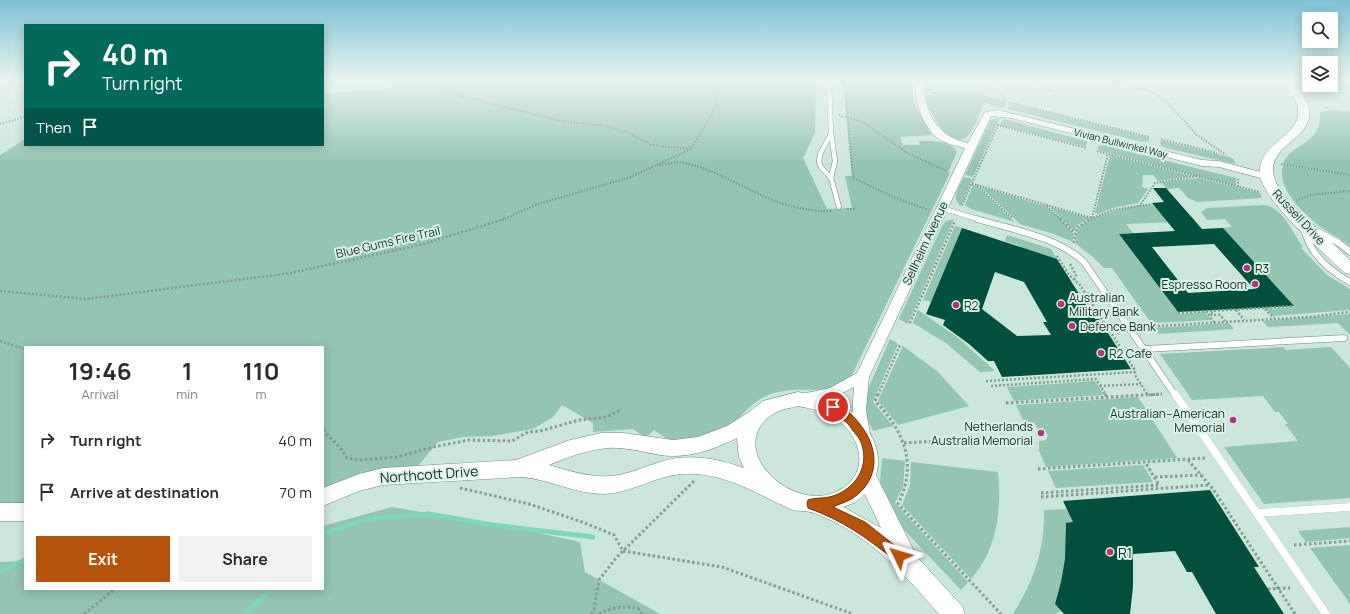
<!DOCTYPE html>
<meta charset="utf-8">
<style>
:root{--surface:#fff;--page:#f2f2f3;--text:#2b2b33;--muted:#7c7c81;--accent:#b45309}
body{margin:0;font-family:Manrope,sans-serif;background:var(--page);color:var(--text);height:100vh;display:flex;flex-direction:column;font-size:15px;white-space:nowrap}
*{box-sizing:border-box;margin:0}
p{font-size:13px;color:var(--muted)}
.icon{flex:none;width:22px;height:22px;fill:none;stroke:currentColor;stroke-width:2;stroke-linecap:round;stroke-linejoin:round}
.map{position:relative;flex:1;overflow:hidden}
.side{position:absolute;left:24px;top:346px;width:300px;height:244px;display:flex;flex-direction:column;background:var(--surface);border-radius:0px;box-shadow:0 2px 10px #0003}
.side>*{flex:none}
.top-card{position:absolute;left:24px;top:24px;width:300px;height:122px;border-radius:0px;box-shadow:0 2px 10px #0003;background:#00695c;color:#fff;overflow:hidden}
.controls{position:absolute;left:1302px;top:12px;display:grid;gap:8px}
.controls a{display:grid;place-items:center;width:36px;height:36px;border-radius:0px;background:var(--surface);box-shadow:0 2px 10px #0003;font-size:20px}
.pin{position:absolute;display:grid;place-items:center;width:34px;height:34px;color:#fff;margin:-17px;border:2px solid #fff;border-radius:50%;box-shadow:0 1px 4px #0007}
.me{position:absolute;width:44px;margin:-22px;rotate:310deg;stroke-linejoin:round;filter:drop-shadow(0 0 3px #0008)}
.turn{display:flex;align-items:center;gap:14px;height:84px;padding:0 12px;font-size:18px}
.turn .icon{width:52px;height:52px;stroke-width:2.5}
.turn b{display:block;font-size:28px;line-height:34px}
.then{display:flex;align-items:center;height:38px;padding:0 12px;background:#0003;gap:8px;font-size:15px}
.eta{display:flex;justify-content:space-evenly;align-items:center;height:68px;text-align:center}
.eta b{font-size:24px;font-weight:700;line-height:28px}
.button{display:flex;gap:8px;margin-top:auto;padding:8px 12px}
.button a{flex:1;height:46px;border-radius:0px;background:var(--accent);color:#fff;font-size:16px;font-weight:700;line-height:46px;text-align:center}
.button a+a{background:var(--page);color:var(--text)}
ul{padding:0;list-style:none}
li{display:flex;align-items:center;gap:12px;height:52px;padding:0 12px}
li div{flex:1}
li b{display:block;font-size:15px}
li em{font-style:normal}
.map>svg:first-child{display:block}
</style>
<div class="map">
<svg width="1350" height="614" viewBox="0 0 1350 614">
<rect width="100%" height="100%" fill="#cbe6db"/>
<g fill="#94c4b2">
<path d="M398,80H816L815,133L803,158L827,209L852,208L845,176H852L843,80H911L914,103L932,135L900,137L903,145H920L919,141C930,141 951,139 957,152L948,172L950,173L851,377C821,398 809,385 778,392C746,399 741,425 716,435C703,440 685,440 671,442L654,430L646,438L633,429L593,432V423L562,405L553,417L533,429L492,436L463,437L438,442L417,467L323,490V347H25V505L0,506V155L25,139V145H323V94L389,88Z"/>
<path d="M968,93L1006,102L1004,108L984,103C980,111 974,131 967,136C949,153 927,107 925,95Z"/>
<polygon points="1009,103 1148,137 1149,138 1149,141 1142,142 1008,109"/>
<path d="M1332,110L1350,112V175L1283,164C1289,147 1311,145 1318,128C1320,123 1320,117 1320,112Z"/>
<polygon points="993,119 999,119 973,177 965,175 990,121"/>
<polygon points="1004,119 1083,140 1087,142 1086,147 999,125"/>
<polygon points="1161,140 1229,157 1233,159 1236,164 1166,148 1160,145"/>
<polygon points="1102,145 1236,178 1236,186 1098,150 1098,146"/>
<polygon points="1110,155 1192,176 1158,181 1153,175 1143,175 1142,187 1148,189 1138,203 1113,208 1098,214 1095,213"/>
<path d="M1283,165L1350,175V246C1341,238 1330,234 1321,227C1304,214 1276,189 1283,165Z"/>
<path d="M964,177L972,179L961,206C950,198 960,186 964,177Z"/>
<polygon points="1199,178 1260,193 1262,198 1197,202 1188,198 1179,188 1167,189 1161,182"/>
<polygon points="973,185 977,186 1015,222 971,209 965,205"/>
<polygon points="981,187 1045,206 1059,217 1074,234 1073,242 1054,234 1020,224"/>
<path d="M1140,205H1153L1159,212L1186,211L1195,221L1126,224L1133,233L1119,234L1179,314L1205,312L1212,320L1151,323L1112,268H1104L1093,257L1076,244C1076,238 1076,230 1081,226C1092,215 1125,208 1140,205Z"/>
<path d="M1264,205C1283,207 1293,234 1303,247L1301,248L1327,275L1350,289V310L1273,316L1266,309L1294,307L1223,228L1232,227L1225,219L1207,220L1201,212L1207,208Z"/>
<polygon points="1050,207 1089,218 1079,224 1074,231"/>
<polygon points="954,219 908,324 899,319 942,226 946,221"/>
<polygon points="955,226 962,228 931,302 923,300"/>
<polygon points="1007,235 1051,249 1057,259 1021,248 1021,246 1005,241"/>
<polygon points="918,310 957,337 995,371 980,372 946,343 913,323"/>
<polygon points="1350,314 1350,335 1338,323 1268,327 1263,321"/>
<polygon points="1229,323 1234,329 1158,334 1154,328"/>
<polygon points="890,339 898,344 873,402 893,426 873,431 864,412 865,396"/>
<polygon points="903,346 938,372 969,406 898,425 878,401"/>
<polygon points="1283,347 1286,350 1331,347 1350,368 1350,498 1264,504 1224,447 1298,441 1285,424 1288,424 1279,412 1275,412 1263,396 1192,400 1160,354"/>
<polygon points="1095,381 1104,395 1014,401 1007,387"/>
<polygon points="1138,397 1177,458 1046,467 1039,451 1039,441 1046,440 1048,435 1043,430 1037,428 1034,422 1026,426 1016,405"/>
<polygon points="882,458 905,461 903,487 895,503 968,582 961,590 890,515 880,483"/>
<path d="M911,462L998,472C1002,510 997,550 971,579L902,505L910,485Z"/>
<polygon points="1143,465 1153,482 1056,488 1048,471"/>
<polygon points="392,507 520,529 580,542 585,572 660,614 0,614 0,562 25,561 25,589 323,589 323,526"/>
<path d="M1067,509L1073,522L1063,576L1055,604L1061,611L1056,614H1013C1034,581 1045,549 1044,510Z"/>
<polygon points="1350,527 1350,538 1306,542 1298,531"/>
<polygon points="1350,545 1350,604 1310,548"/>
</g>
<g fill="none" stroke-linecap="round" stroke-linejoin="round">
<g stroke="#7fd6b8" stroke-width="5">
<polyline points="323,534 366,519 429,514 492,525 593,537"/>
<polyline points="0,571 25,560"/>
<polyline points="246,614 271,589"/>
</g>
</g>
<g fill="#00503d" fill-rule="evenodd">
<path d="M1153,188H1166L1202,229L1223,228L1294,306L1178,312L1119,234L1175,231L1152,203L1164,202ZM1214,244L1254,289L1188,293L1152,247Z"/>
<path d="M962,228L1057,259L1095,319H1099L1131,369L1002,377L994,361H988L969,344L943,325L945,320L926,314ZM995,272L1024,282L1047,322H1043L1051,335L1017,336L982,309Z"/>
<polygon points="1210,490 1259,567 1254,567 1284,614 1216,614 1192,572 1187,572 1175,551 1133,554 1133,587 1130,614 1064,614 1055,604 1061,582 1065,559 1066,523 1073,522 1063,501"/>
</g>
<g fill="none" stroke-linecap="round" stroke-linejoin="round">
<defs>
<g id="service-far2">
<polyline points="829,80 831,133 835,161 831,178"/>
<polyline points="831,134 820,154 819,162 821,167 831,178 839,207"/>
<polyline points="942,208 980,220"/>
</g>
<g id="service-far1">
<path d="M977,219C1012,230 1056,236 1084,262L1175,395"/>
<path d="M1304,228C1309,253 1328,270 1350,282"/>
<polyline points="1315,230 1339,243 1350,252"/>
<polyline points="1145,349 1344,338"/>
</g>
<g id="service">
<polyline points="1175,394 1326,614"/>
<polyline points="1257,513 1350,507"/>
</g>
<g id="minor">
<polygon points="323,80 337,80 336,82 323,84"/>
<path d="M915,80H923C925,112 935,136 968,143L985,112L998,110L1202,160L1219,161L1272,175L1273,177L1268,180L1219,167L1202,166L1011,118L991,116L869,377L866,410L870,434L868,438L863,440L858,438C850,423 853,404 854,387L833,398L802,404L797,403L795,399L797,395L830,388L857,373L965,148C957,146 947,144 939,139C922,127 915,100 915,80Z"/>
</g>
<g id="tertiary">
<path d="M1280,80H1292L1294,82C1350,148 1232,135 1289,202L1350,260V274L1345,273C1323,252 1265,204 1260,175C1255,141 1310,136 1296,102C1293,93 1286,88 1280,80Z"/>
<path d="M798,392C832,398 857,406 873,439C878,451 880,463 876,475L917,557L962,606L965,614H939C903,572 867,533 814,513C806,510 797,512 790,509C751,491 714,466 669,476C647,481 628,493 604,494C575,494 549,479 521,477L383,485L359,491L323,506V488L359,474L383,468L516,460L570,440L601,433H624L673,440L698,437L727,426L749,412L763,401ZM798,406C812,409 826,411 838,420C859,436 869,466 847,485C801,524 717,448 775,413C781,409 791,408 798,406ZM737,438L739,458L744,468C716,458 688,453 660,462C644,467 629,474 612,476C590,478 570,471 549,465C568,457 587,450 608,448C626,447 643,452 660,455C687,459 713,450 737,438ZM865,494L881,528L843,507L854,503Z"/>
<rect x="0" y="503" width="25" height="18"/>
</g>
</defs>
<use href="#service-far2" stroke="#6b857b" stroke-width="5.5"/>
<use href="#service-far1" stroke="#6b857b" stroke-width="7"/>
<use href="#service" stroke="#6b857b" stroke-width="8"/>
<use href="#minor" stroke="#6b857b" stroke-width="1"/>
<use href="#tertiary" stroke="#6b857b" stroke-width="1"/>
<g stroke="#879b92" stroke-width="2" stroke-dasharray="1.5 1.5" stroke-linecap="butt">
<polyline points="408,80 461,96 561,121 607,126 629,133 651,145 691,149"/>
<polyline points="844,80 853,178 896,198 929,210"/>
<polyline points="991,80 1006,101"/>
<polyline points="1031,80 1036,87 1057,93"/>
<polyline points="1107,80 1154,93 1164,99 1197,135 1226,155"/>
<polyline points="931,93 968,92 1150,137"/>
<polyline points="1326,107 1327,109"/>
<polyline points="839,115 863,122 907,153 947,171"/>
<polyline points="0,124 25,117"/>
<polyline points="997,125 1086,148"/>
<polyline points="1161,139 1217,153"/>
<polyline points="1097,151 1260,192"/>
<polyline points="1281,164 1350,175"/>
<path d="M659,165L676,162L686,163C740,177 772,213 832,211"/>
<polyline points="1238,179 1238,187"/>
<polyline points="972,184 977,185 1012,218"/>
<polyline points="977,185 1092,218 1108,154"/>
<polyline points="1296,201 1310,195 1350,191"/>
<polyline points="1141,204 1155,183 1196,176"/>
<polyline points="962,205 999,123"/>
<polyline points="1047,206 1061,220"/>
<polyline points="847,209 855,209"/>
<polyline points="502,220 538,204 631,177 691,149 717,105 716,87 718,80"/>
<polyline points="1088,220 1112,210 1152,204"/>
</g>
<g stroke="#879b92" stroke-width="2.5" stroke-dasharray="2 2" stroke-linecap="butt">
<polyline points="1060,219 1075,233"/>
<polyline points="1074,243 1077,228 1089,219"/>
<polyline points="1057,256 1069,275 1080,285 1135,370 1135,375 1147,394"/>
<polyline points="1070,264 1076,275 1074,280"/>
<polyline points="0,291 86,299 291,273 424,244 504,219"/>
<polyline points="1079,294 1095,293"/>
<polyline points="1265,309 1274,318"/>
<polyline points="1236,310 1244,320"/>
<polyline points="1206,311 1214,322"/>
<polyline points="1178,313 1294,306"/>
<polyline points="1213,313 1210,313 1212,315 1220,315 1225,321"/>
<polyline points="910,323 955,221"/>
<polyline points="1142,327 1309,317 1350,312"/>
<polyline points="0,341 25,349"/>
<polyline points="986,381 1135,372"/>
<polyline points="991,386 1096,379 1106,395"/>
<polyline points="1100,386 1141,384"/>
<polyline points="878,395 900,345"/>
<polyline points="1149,395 1162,394"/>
</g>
<g stroke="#879b92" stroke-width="3" stroke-dasharray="2.5 2.5" stroke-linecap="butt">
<path d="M878,394L875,401C904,431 918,464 898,504L1001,614"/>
<polyline points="1105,394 1107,397"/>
<polyline points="1006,403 1162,394"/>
<polyline points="323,430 342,450 347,458 358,460 397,457 433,447 469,440 512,441 528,432 540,431 579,420 607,417 622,409"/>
<polyline points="904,443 987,438"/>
<polyline points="1188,460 1213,489 1295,614"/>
<polyline points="1038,469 1205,458"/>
<polyline points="1155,477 1201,475"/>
<polyline points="460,488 529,504 585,523 614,535 623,551"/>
<polyline points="1041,493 1159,485 1145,462"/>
<polyline points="1041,497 1209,485"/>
<polyline points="1294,545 1350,541"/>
<polyline points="623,551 722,567 853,614"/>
<polyline points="1268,589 1290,588"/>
<polyline points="84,614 115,589"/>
<polyline points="591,614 594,609 599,580 616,558 695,480"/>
<path d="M599,614C612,607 623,606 638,608L642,614"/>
</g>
<use href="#service-far2" stroke="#fff" stroke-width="4.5"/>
<use href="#service-far1" stroke="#fff" stroke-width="6"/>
<use href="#service" stroke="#fff" stroke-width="8"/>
<use href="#minor" fill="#fff" fill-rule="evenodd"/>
<use href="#tertiary" fill="#fff" fill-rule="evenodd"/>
</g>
<linearGradient id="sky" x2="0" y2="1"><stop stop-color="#7ec2d5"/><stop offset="0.48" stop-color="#e8f4ef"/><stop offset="1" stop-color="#e8f4ef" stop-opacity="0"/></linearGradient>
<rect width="1350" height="166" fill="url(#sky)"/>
<path fill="#b45309" stroke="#753606" d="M833,403C844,407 852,414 859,423C879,447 881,479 853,498C847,502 839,504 833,507L865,522L903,552L905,556L903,560L899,562L895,560C865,537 844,521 808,508L807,504L808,500C816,497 825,499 833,496C857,488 871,464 860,440C857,435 852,430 849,425C843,418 832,415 828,407L829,404Z"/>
<g fill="#b5337d" stroke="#d8f4e9" stroke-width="1.5">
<circle cx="1247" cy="268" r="4"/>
<circle cx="1255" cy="284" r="4"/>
<circle cx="1061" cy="304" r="4"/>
<circle cx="956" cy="305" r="4"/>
<circle cx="1072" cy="326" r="4"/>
<circle cx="1101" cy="353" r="4"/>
<circle cx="1233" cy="420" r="4"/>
<circle cx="1041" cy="433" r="4"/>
<circle cx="1110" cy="552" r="4"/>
</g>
<g text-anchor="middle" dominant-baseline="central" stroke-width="4" stroke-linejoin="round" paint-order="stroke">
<g font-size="10" fill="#232d29" stroke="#d8f4e9">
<text transform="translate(1121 143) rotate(14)">Vivian Bullwinkel Way</text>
</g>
<g font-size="12" fill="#232d29" stroke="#d8f4e9">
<text transform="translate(1299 217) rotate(47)">Russell Drive</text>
<text transform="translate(388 242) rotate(-13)">Blue Gums Fire Trail</text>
<text transform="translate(925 243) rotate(-65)">Sellheim Avenue</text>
</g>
<g font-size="12" fill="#232d29" stroke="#d8f4e9" text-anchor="start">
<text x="1255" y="268">R3</text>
<text x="1247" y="284" text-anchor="end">Espresso Room</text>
<text x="1069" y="297">Australian<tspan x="1069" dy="14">Military Bank</tspan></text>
<text x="964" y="305">R2</text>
<text x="1080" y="326">Defence Bank</text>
<text x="1109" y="353">R2 Cafe</text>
<text x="1225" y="413" text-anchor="end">Australian–American<tspan x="1225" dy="14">Memorial</tspan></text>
<text x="1033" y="426" text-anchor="end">Netherlands<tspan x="1033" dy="14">Australia Memorial</tspan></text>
</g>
<g font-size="14" fill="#232d29" stroke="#d8f4e9">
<text transform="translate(429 474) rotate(-4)">Northcott Drive</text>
</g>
<g font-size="14" fill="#232d29" stroke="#d8f4e9" text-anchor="start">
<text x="1118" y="552">R1</text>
</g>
</g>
</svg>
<div class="controls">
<a><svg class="icon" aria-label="search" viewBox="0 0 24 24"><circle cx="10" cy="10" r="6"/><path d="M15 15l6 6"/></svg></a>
<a><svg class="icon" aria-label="layers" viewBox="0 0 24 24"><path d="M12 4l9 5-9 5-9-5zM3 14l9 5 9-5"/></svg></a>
</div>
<div class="pin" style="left:833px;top:407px;background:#d93025"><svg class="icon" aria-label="arrive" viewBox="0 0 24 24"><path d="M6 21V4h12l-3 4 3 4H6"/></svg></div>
<svg class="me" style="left:899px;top:556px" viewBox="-20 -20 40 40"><path d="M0-17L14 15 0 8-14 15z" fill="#b45309" stroke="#fff" stroke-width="4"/></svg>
<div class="top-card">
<div class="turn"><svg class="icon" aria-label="right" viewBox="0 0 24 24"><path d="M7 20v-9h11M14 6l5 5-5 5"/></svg><div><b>40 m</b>Turn right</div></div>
<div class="then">Then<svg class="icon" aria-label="arrive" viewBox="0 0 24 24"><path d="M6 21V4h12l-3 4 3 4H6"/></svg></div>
</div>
<section class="side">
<div class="eta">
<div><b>19:46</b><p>Arrival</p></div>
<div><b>1</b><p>min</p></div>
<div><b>110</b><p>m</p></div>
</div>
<ul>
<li><svg class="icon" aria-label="right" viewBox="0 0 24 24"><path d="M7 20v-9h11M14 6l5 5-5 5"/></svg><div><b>Turn right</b></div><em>40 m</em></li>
<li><svg class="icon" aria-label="arrive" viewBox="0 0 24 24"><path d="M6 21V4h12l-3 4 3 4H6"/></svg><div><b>Arrive at destination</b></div><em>70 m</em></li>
</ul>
<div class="button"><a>Exit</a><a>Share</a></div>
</section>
</div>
